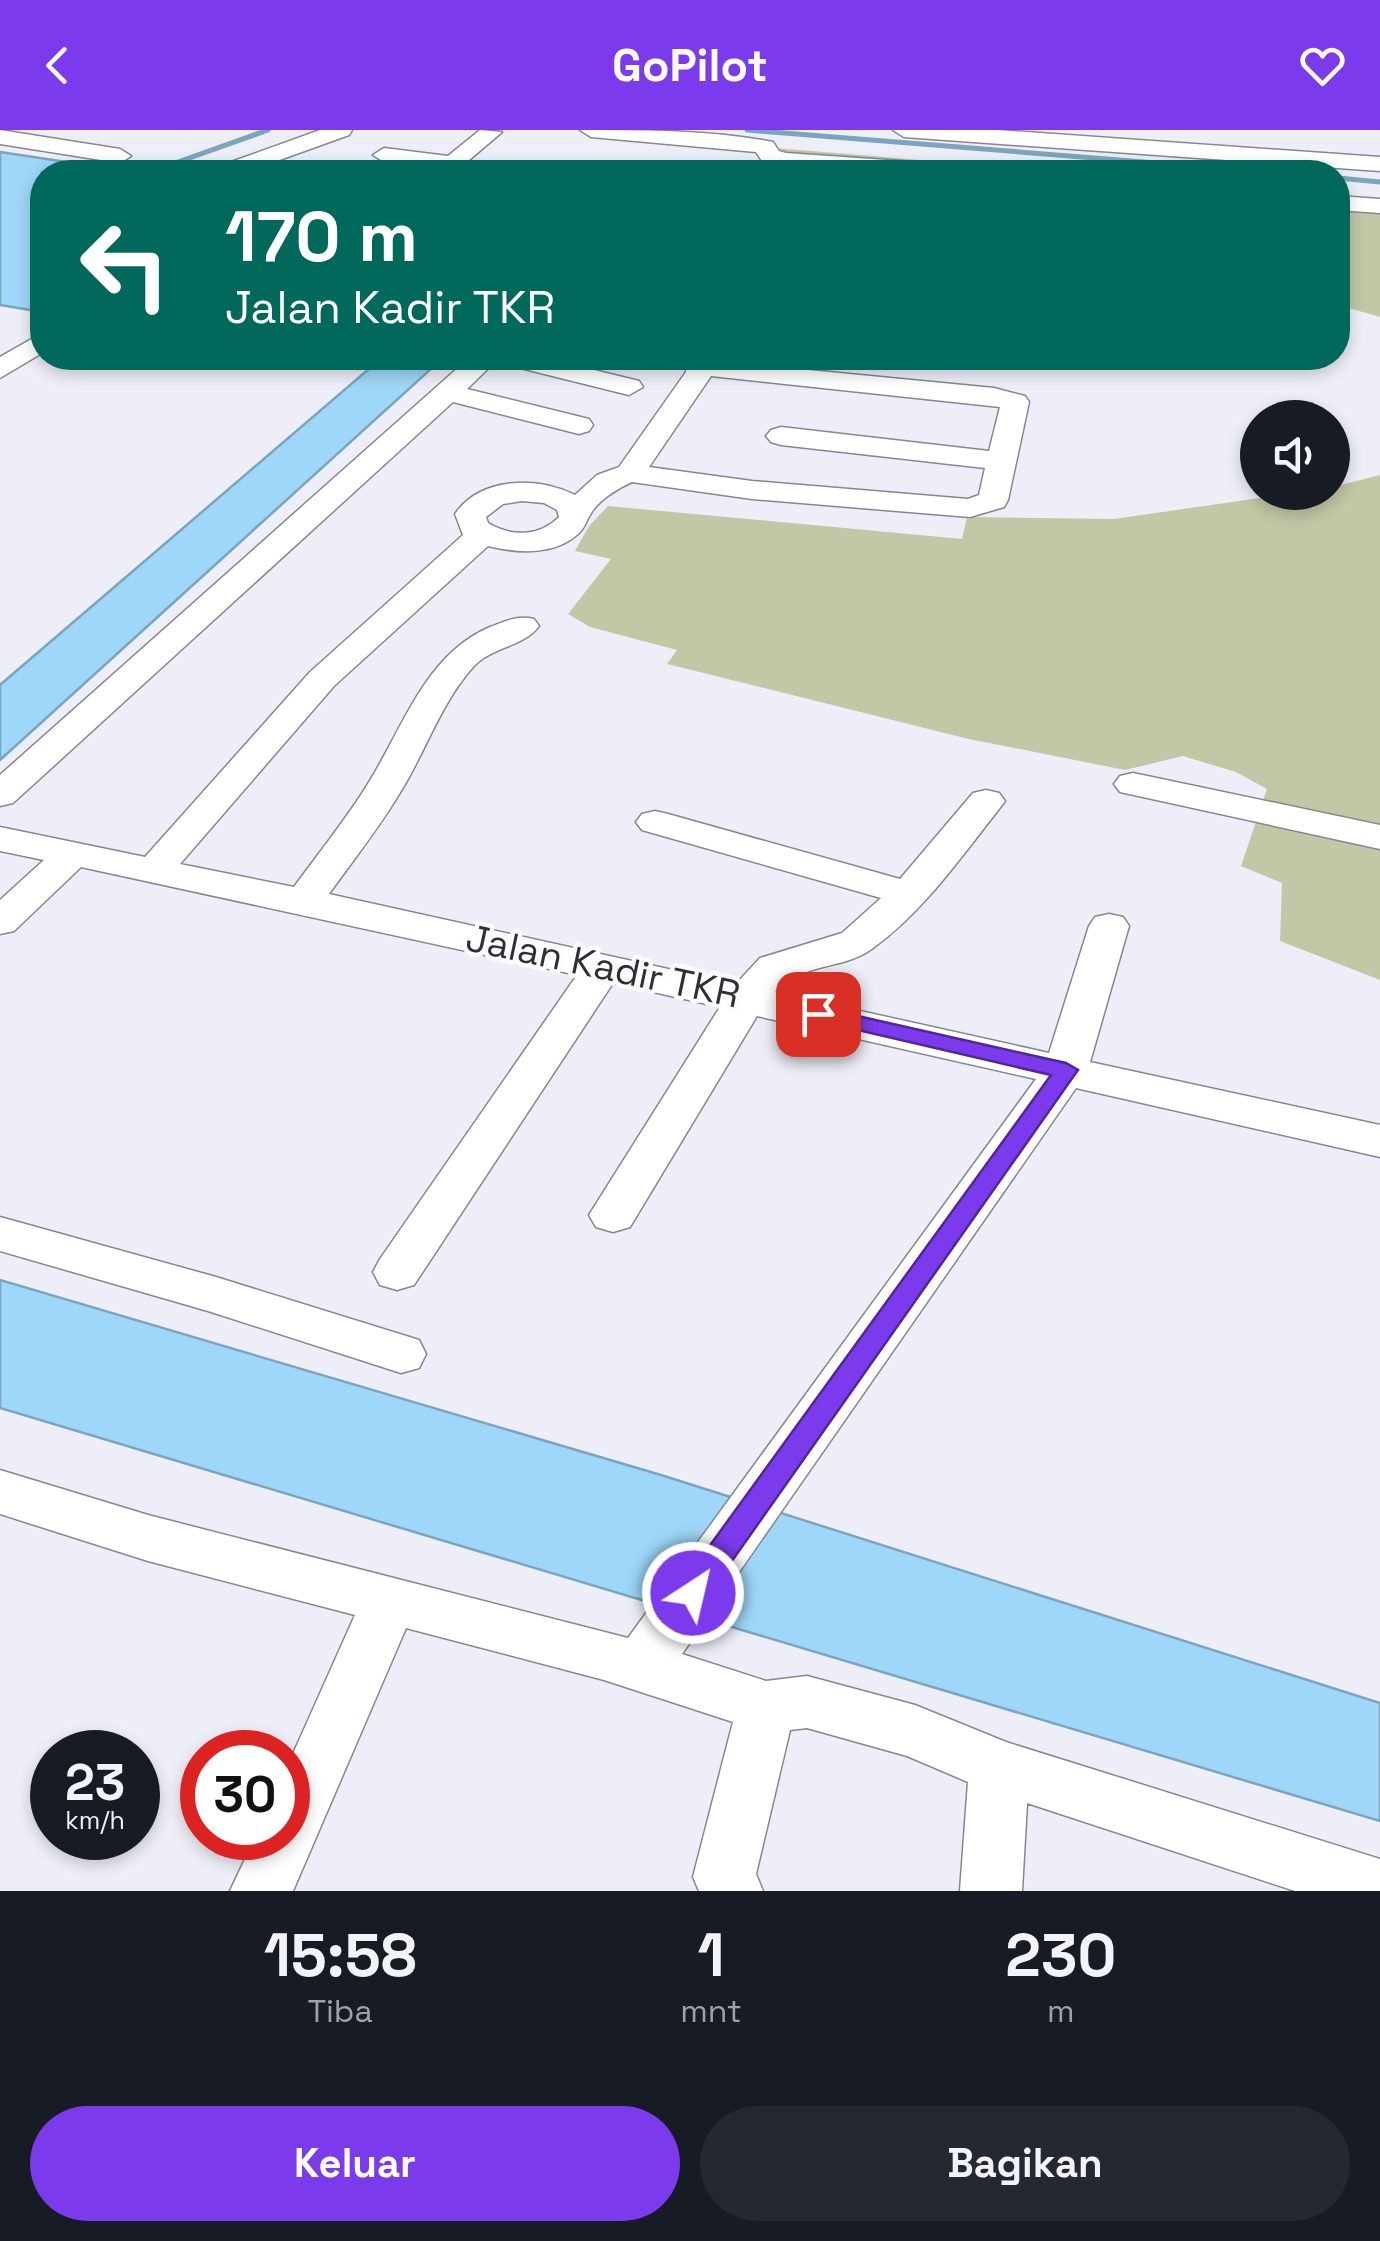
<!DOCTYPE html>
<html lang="id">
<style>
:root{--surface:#171b24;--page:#242831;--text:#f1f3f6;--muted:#9ea1a6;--accent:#7c3aed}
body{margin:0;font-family:"Space Grotesk",sans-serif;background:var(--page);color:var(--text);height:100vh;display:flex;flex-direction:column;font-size:38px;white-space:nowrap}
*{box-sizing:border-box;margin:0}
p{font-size:32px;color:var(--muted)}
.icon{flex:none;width:55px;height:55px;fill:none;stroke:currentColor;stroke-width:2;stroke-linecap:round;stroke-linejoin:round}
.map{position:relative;height:1761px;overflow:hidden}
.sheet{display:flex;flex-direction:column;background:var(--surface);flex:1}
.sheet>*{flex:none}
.guide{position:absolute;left:30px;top:30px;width:1320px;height:210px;border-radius:40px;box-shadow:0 5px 15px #0003;background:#00695c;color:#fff;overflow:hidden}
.buttons{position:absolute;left:1240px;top:270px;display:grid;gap:20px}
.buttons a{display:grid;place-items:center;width:110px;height:110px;border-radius:50%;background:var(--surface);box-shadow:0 5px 15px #0003;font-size:50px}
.speed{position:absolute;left:30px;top:1600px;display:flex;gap:20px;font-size:50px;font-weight:700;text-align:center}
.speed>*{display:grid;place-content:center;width:130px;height:130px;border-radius:50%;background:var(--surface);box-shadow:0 5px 15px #0003;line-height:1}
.speed small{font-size:25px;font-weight:400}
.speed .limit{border:15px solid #d22;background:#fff;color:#111}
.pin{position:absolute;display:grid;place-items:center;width:85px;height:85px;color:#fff;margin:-42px;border-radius:20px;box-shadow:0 5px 15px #0006}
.me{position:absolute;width:110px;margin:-55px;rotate:35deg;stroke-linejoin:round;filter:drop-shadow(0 0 8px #0008)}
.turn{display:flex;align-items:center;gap:35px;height:210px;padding:0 30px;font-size:45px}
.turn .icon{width:130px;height:130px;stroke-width:2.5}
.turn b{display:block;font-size:70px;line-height:85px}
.eta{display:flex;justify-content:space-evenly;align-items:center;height:170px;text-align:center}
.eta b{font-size:60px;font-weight:800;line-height:70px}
.button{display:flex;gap:20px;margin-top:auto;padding:20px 30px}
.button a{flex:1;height:115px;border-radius:60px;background:var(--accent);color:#fff;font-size:40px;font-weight:800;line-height:115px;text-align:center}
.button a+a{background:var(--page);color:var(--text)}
header{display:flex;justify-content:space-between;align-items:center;height:130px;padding:0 30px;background:var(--accent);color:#fff;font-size:45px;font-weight:800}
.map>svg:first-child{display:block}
</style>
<header><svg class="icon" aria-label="back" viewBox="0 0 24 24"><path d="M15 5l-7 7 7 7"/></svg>GoPilot<svg class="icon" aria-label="heart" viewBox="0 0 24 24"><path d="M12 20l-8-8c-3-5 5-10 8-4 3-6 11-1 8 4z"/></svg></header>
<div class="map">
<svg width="1380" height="1761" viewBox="0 0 1380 1761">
<rect width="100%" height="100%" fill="#edeef7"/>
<g fill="#c4c7a5">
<polygon points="761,17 1067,42 819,42"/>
<polygon points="1338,65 1380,68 1380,187 1338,175"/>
<polygon points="1380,345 1380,850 1280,811 1282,753 1241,736 1267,659 1236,642 1183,626 1125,640 969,609 667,534 677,520 590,497 568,484 611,429 575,421 589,396 608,376 962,409 967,387 1114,389 1294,363 1332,362 1333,357"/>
</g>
<g fill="#9ed7f9" stroke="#7ca5bd" stroke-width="2.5">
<polygon points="0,22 133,42 42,42 42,182 0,175"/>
<polygon points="312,228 443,228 0,630 0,555 370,238"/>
<polygon points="0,1150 661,1345 1380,1573 1380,1691 0,1278"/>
</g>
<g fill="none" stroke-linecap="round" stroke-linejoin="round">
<g stroke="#7ca5bd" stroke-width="5">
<polyline points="747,0 1269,42"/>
<polyline points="150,42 268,0"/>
<polyline points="1338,48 1380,52"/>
</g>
<defs>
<g id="minor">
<polygon points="0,0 120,19 131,26 120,33 0,14"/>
<polygon points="320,0 352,0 349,5 260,37 263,42 233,42 228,37 231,32"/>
<polygon points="480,0 502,2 455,42 430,42 433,37 384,32 373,25 384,18 448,26"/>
<path d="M580,0C643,0 711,0 773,12L779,21L786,23L958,35L970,42C903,46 827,47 762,31L756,22L591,7Z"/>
<polygon points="893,0 997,0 1380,27 1380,41 904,7"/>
<polygon points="1338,66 1380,69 1380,83 1338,80"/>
<polygon points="42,203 42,223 0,248 0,227"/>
<polygon points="469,228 499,228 467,259 589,289 593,295 589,301 579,304 453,272 13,673 0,676 0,645"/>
<polygon points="500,228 545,228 639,251 643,257 629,265 504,234"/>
<path d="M685,228L994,258L1025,266L1029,272L1008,370L1004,377L970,387L752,369L632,352C618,358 597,371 590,385C586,391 585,398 578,404C554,426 516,423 488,416L334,556L180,734L294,757C318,724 344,692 366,657C402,601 424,525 490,497C506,491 517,485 534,489L539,496C525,516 492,517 474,536C443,570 427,617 404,656C382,694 354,729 329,764L736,854L760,828L842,803L881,768L642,700L636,692L642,684L655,681L668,684L900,749L973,663L986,660L999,663L1005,671L999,679C961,727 923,782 873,818C842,841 804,831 775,862L1049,923L1089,796L1095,787L1109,784L1123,787L1129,796L1090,932L1380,995V1027L1076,958L682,1524L766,1551L807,1546L915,1575L1006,1612L1380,1729V1761H1295L1027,1673L1022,1761H960L968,1652L907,1626L807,1598L790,1600L756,1744L763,1761H699L693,1747L733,1592L604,1550L406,1498L293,1761H230L255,1708H288V1635L355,1485L148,1431L0,1384V1340L148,1385L628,1508L1036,949L757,886L630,1097L613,1102L596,1097L589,1085L720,877L613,853L414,1155L397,1160L380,1155L373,1142L380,1129L577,845L81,737L14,801L0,804V770L44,730L0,721V697L145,727L310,542L463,405L455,384C480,347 537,346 575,365L597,345L619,337L686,242ZM711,246L1000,277L989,321L781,297L771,300L766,306L771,312L781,315L985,338L979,365L968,369L752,351L649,337ZM522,371L544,373L557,380L559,387C539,407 512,407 488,393L486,387L503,374Z"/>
<polygon points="1133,643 1380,695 1380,719 1120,662 1114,654 1120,646"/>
<polygon points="0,1087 216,1147 419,1210 426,1224 419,1238 401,1243 208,1181 0,1121"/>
</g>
</defs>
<use href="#minor" stroke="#868790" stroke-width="3"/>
<use href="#minor" fill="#fff" fill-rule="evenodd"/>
</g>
<polygon fill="#7c3aed" stroke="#51269a" stroke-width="2.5" points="818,877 1066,933 1078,940 703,1472 693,1476 682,1472 678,1463 682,1454 1051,945 810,889 807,884 810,879"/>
<g text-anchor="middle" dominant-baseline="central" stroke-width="9" stroke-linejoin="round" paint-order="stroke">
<g font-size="38" fill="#2e2f32" stroke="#fcfcfe">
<text transform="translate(603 836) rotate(12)">Jalan Kadir TKR</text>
</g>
</g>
</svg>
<div class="buttons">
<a><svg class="icon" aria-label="sound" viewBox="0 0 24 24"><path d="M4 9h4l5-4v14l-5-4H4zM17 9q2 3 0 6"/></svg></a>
</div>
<div class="speed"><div>23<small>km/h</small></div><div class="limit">30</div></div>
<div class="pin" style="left:818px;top:884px;background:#d93025"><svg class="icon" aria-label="arrive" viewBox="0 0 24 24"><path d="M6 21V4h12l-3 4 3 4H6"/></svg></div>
<svg class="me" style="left:693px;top:1463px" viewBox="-20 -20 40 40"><circle r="17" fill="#7c3aed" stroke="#fff" stroke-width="3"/><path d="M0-11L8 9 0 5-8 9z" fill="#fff"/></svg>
<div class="guide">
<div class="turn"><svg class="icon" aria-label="left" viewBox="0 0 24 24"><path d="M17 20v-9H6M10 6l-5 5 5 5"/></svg><div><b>170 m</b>Jalan Kadir TKR</div></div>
</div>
</div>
<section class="sheet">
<div class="eta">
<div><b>15:58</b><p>Tiba</p></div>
<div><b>1</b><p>mnt</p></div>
<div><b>230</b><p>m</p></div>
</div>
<div class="button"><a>Keluar</a><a>Bagikan</a></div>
</section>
